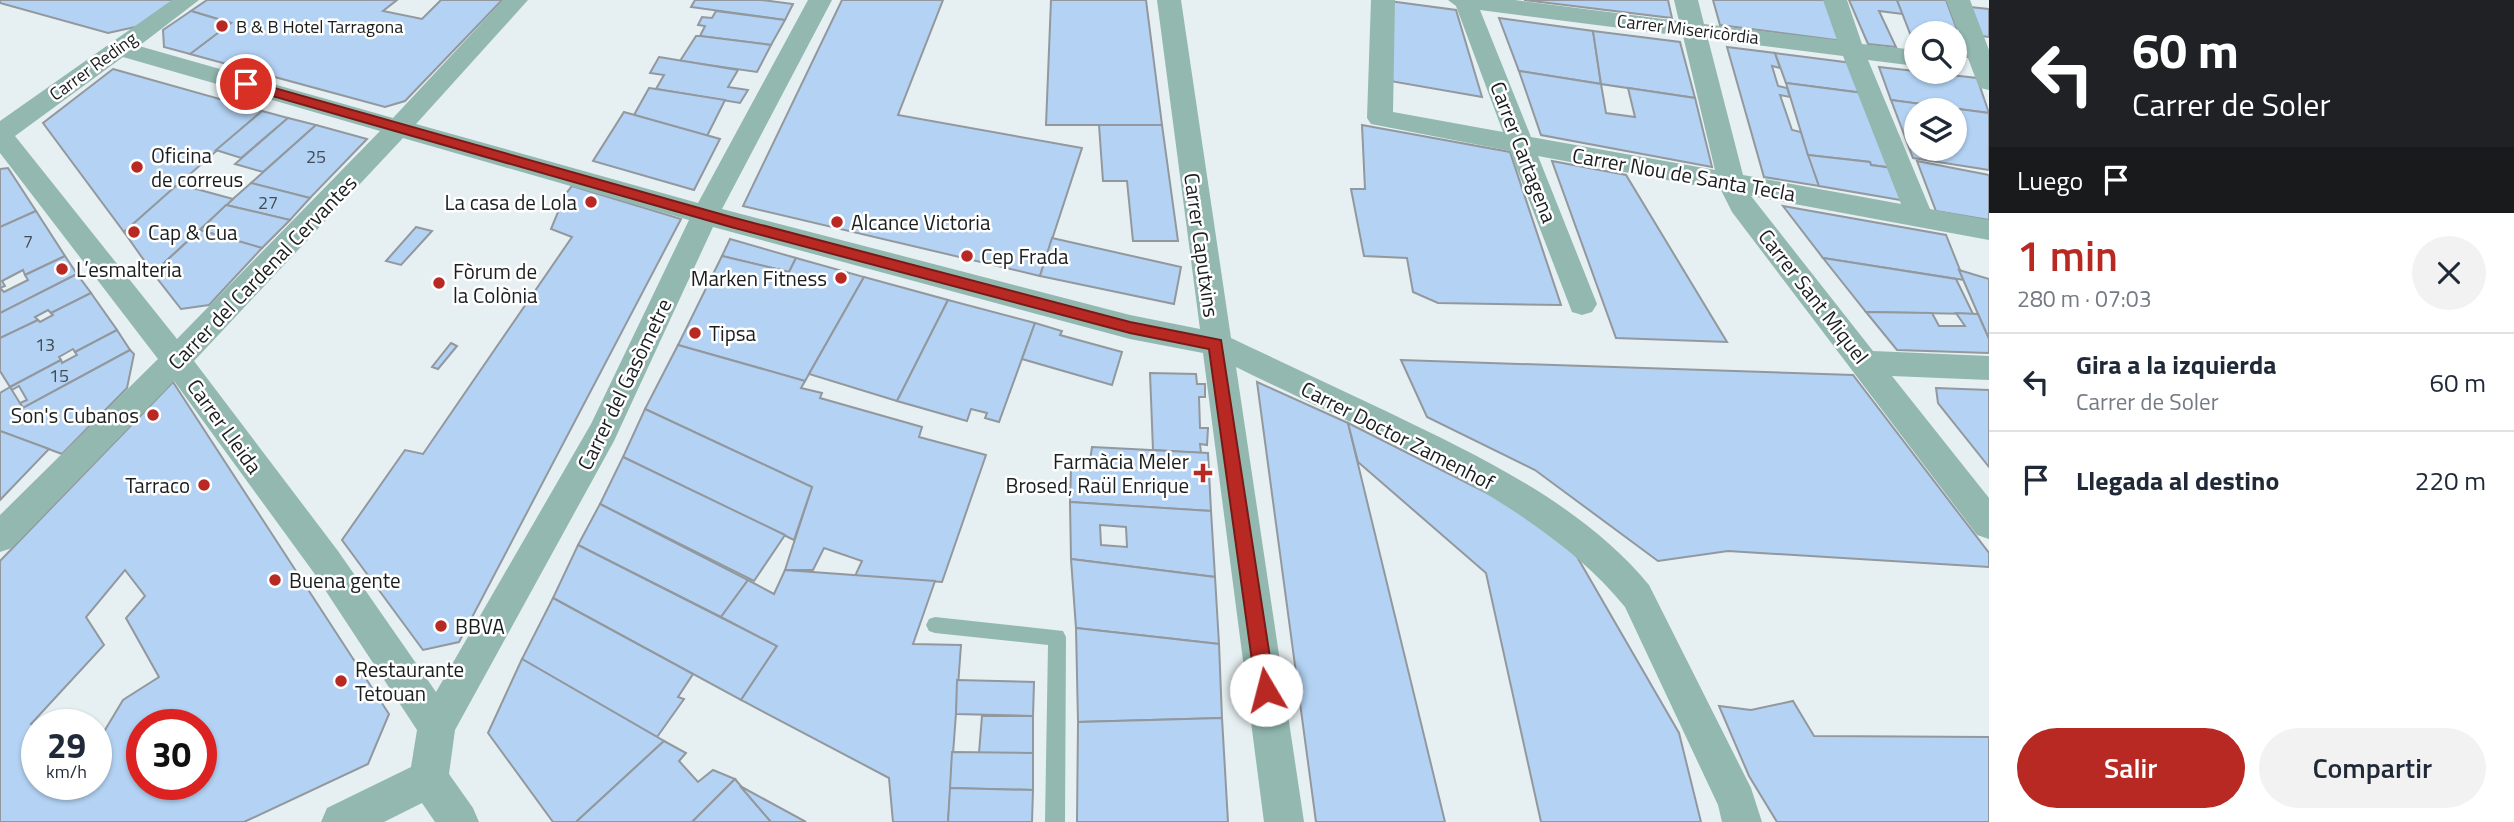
<!DOCTYPE html>
<html lang="es">
<meta charset="utf-8">
<style>
:root{--surface:#fff;--page:#f2f2f3;--text:#1f2937;--muted:#747a83;--line:#e0e1e3;--accent:#b82924}
body{margin:0;font-family:"Titillium Web",sans-serif;background:var(--page);color:var(--text);height:100vh;display:flex;flex-direction:column;font-size:26px;white-space:nowrap}
*{box-sizing:border-box;margin:0}
p{font-size:23px;color:var(--muted)}
.icon{flex:none;width:38px;height:38px;fill:none;stroke:currentColor;stroke-width:2;stroke-linecap:round;stroke-linejoin:round}
.map{position:relative;flex:1;overflow:hidden}
.panel{display:flex;flex-direction:column;background:var(--surface);width:525px}
.panel>*{flex:none}
.top-card{background:#202124;color:#fff;overflow:hidden}
.tools{position:absolute;left:1904px;top:21px;display:grid;gap:14px}
.tools a{display:grid;place-items:center;width:63px;height:63px;border-radius:50%;background:var(--surface);box-shadow:0 2px 5px #0004;font-size:35px}
.speed{position:absolute;left:21px;top:709px;display:flex;gap:14px;font-size:35px;font-weight:700;text-align:center}
.speed>*{display:grid;place-content:center;width:91px;height:91px;border-radius:50%;background:var(--surface);box-shadow:0 2px 5px #0004;line-height:1}
.speed small{font-size:18px;font-weight:400}
.speed .limit{border:10px solid #d22;background:#fff;color:#111}
.pin{position:absolute;display:grid;place-items:center;width:60px;height:60px;color:#fff;margin:-30px;border:4px solid #fff;border-radius:50%;box-shadow:0 2px 7px #0007}
.me{position:absolute;width:77px;margin:-38px;rotate:352deg;stroke-linejoin:round;filter:drop-shadow(0 0 5px #0008)}
.turn{display:flex;align-items:center;gap:24px;height:147px;padding:0 28px;font-size:32px}
.turn .icon{width:91px;height:91px;stroke-width:2.5}
.turn b{display:block;font-size:49px;line-height:60px}
.then{display:flex;align-items:center;height:66px;padding:0 28px;background:#0003;gap:14px;font-size:26px}
.round{display:grid;place-items:center;flex:none;width:74px;height:74px;border-radius:37px;background:var(--page)}
.head{display:flex;align-items:center;justify-content:space-between;height:119px;padding:0 28px}
h1{font-size:42px;font-weight:600;line-height:52px;color:var(--accent)}
.cta{display:flex;gap:14px;margin-top:auto;padding:14px 28px}
.cta a{flex:1;height:80px;border-radius:42px;background:var(--accent);color:#fff;font-size:28px;font-weight:600;line-height:80px;text-align:center}
.cta a+a{background:var(--page);color:var(--text)}
ul{padding:0;list-style:none}
li{display:flex;align-items:center;gap:21px;height:98px;padding:0 28px;border-top:2px solid var(--line)}
li div{flex:1}
li b{display:block;font-size:26px}
li em{font-style:normal}
main{display:flex;flex:1;min-height:0}
.map>svg:first-child{display:block}
</style>
<main>
<div class="map">
<svg width="1989" height="822" viewBox="0 0 1989 822">
<rect width="100%" height="100%" fill="#e6eff1"/>
<g fill="#b4d3f4" stroke="#92989d" stroke-width="2" fill-rule="evenodd">
<polygon points="0,0 179,0 144,25 108,33 0,3"/>
<polygon points="207,0 397,0 383,11 422,19 441,0 502,0 405,101 385,107 190,54 231,23 191,11"/>
<polygon points="695,0 762,0 793,4 785,20 691,7"/>
<polygon points="842,0 943,0 898,115 1082,148 1040,276 743,206"/>
<polygon points="1051,0 1146,0 1162,125 1046,125"/>
<polygon points="1524,0 1668,0 1672,18"/>
<polygon points="1713,0 1827,0 1843,41 1720,25"/>
<polygon points="1849,0 1897,0 1903,14 1879,11 1896,47 1868,44"/>
<polygon points="1897,0 1946,0 1967,57 1955,55 1955,33 1916,33 1916,49"/>
<polygon points="1389,1 1456,10 1482,97 1390,81"/>
<polygon points="1970,7 1989,9 1989,37 1982,36"/>
<polygon points="191,11 231,23 190,54 164,47 163,30"/>
<polygon points="716,11 785,20 771,45 700,36 705,26 698,25 702,17 712,18"/>
<polygon points="1499,18 1593,31 1601,84 1519,71"/>
<polygon points="1593,31 1680,42 1695,98 1601,84"/>
<polygon points="696,36 700,36 771,45 757,72 680,61"/>
<polygon points="1727,47 1775,53 1780,68 1772,66 1778,86 1787,88 1790,97 1780,95 1792,130 1801,132 1819,186 1764,177"/>
<polygon points="1775,53 1852,63 1863,93 1786,83"/>
<polygon points="659,57 738,70 728,87 748,90 740,103 656,89 664,75 650,73"/>
<polygon points="1879,67 1977,78 1989,113 1891,100"/>
<polygon points="113,69 262,111 124,232 43,123"/>
<polygon points="1519,71 1601,84 1606,113 1635,117 1628,88 1695,98 1712,167 1541,135"/>
<polygon points="1786,83 1863,93 1893,168 1871,165 1870,162 1808,155"/>
<polygon points="649,88 656,89 725,100 707,136 634,115"/>
<path d="M1891,100L1989,113V170L1913,158ZM1916,110H1955V149H1916Z"/>
<polygon points="262,111 288,118 241,158 216,150"/>
<polygon points="624,112 720,139 694,190 593,161"/>
<polygon points="288,118 316,125 263,172 235,164"/>
<polygon points="316,125 367,139 310,198 251,183"/>
<polygon points="1099,125 1162,125 1178,241 1133,241 1127,181 1103,181"/>
<polygon points="1362,125 1510,152 1561,305 1438,303 1413,292 1407,258 1364,256 1351,189 1365,189"/>
<polygon points="1808,155 1870,162 1871,165 1893,168 1906,201 1819,186"/>
<polygon points="1552,161 1626,175 1727,342 1616,338"/>
<polygon points="1917,161 1989,175 1989,220 1936,211"/>
<polygon points="8,168 36,211 0,227 0,169"/>
<polygon points="251,183 310,198 290,220 226,205"/>
<polygon points="178,184 233,199 153,273 124,232"/>
<polygon points="572,186 681,219 459,642 423,650 342,540 405,450 423,454 572,237 551,229 565,195"/>
<polygon points="226,205 290,220 262,248 200,230"/>
<polygon points="1783,206 1946,235 1964,280 1823,258"/>
<polygon points="36,211 65,256 25,275 23,270 2,281 5,286 0,288 0,227"/>
<polygon points="416,227 432,231 401,265 386,261"/>
<polygon points="200,230 262,248 209,305 181,309 153,273"/>
<polygon points="1052,238 1181,267 1174,304 1040,276"/>
<polygon points="730,239 796,258 789,272 722,256"/>
<polygon points="65,256 77,274 0,313 0,288 4,292 28,280 25,275"/>
<polygon points="722,256 789,272 796,258 864,277 805,381 678,345"/>
<polygon points="1823,258 1956,279 1973,314 1866,312"/>
<polygon points="1959,270 1989,279 1989,339 1978,314"/>
<polygon points="77,274 91,293 51,313 48,310 35,317 38,320 0,338 0,313"/>
<polygon points="864,277 948,300 897,401 809,374"/>
<polygon points="91,293 117,330 75,352 73,349 59,357 61,360 10,387 0,371 0,338 38,320 40,322 53,315 51,313"/>
<polygon points="948,300 1035,323 999,422 985,418 987,413 971,409 967,421 897,401"/>
<polygon points="1866,312 1932,313 1939,326 1965,326 1956,313 1978,314 1989,339 1989,353 1897,350"/>
<polygon points="1035,323 1062,331 1060,335 1122,352 1112,385 1022,359"/>
<polygon points="117,330 130,350 23,408 20,403 27,400 19,386 12,390 10,387 61,360 62,363 77,355 75,352"/>
<polygon points="451,343 457,346 438,369 432,367"/>
<polygon points="678,345 805,381 801,388 822,393 820,398 922,427 919,437 986,455 942,582 855,576 862,561 824,548 813,570 785,570 812,487 645,409"/>
<polygon points="130,350 134,354 127,388 62,454 0,431 0,393 10,387 23,408"/>
<polygon points="1401,360 1853,375 1989,553 1989,567 1728,551 1658,561 1535,470 1427,417"/>
<polygon points="1150,373 1196,374 1197,384 1205,384 1205,397 1199,397 1200,428 1208,428 1207,445 1200,444 1201,453 1153,450"/>
<path d="M173,382L389,714L368,764L244,822H0V561ZM125,570L145,596L126,618L159,677L123,700L96,745V784H37V727L31,724L104,645L86,617ZM142,724H201V784H142Z"/>
<polygon points="1257,382 1348,423 1445,822 1316,822"/>
<polygon points="1936,388 1989,390 1989,467 1938,403"/>
<polygon points="645,409 812,487 794,540 623,457"/>
<polygon points="1348,423 1519,509 1576,555 1679,733 1701,822 1541,822 1486,573 1358,462"/>
<polygon points="0,431 49,449 0,500"/>
<polygon points="1092,447 1208,453 1211,511 1070,502 1071,469 1089,468"/>
<polygon points="623,457 785,535 754,581 600,504"/>
<path d="M1070,502L1211,511L1215,577L1071,559ZM1100,525L1126,527L1127,547L1101,545Z"/>
<polygon points="600,504 748,580 721,617 578,545"/>
<polygon points="578,545 777,646 741,700 553,598"/>
<polygon points="1071,559 1215,577 1219,644 1076,628"/>
<polygon points="785,570 935,581 913,644 961,645 948,822 893,822 889,778 741,700 777,646 721,617 748,580 774,594"/>
<polygon points="553,598 693,674 678,697 684,699 657,737 522,659"/>
<polygon points="1076,628 1219,644 1222,718 1078,722"/>
<polygon points="522,659 664,741 576,822 553,822 488,733"/>
<polygon points="957,680 1034,682 1033,716 956,714"/>
<polygon points="1793,701 1814,736 1989,737 1989,822 1777,822 1749,776 1719,706 1751,710"/>
<polygon points="982,716 1033,716 1033,753 979,753"/>
<polygon points="1222,718 1228,822 1077,822 1078,722"/>
<polygon points="664,741 686,753 679,761 698,782 713,770 735,779 692,822 576,822"/>
<polygon points="952,752 1033,753 1033,790 950,788"/>
<polygon points="735,779 771,822 692,822"/>
<polygon points="740,786 806,822 771,822"/>
<polygon points="950,788 1033,790 1032,822 948,822"/>
</g>
<g fill="none" stroke-linecap="round" stroke-linejoin="round">
<polygon fill="#92b8b0" fill-rule="evenodd" points="935,617 1063,631 1066,637 1065,822 1045,822 1048,645 935,633 929,631 926,625 929,619"/>
<g fill="#92b8b0" fill-rule="evenodd">
<path d="M172,0H199L139,46L393,118L503,0H528L416,124L698,203L808,0H832L722,209L1130,315L1200,329L1157,0H1181L1231,338C1284,363 1337,388 1390,413C1481,457 1583,505 1649,585L1751,788L1762,822H1722L1718,805L1625,607C1539,500 1359,428 1236,367L1304,822H1264L1203,353L1130,339L713,227L614,441L455,730L449,774L473,808L479,822H435L422,803L384,822H321L327,808L411,767L417,730L314,573L174,381L12,548L0,552V515L158,359L0,153V121ZM123,57L380,131L177,339L15,136ZM403,138L689,220L591,424L436,692L338,551L194,361Z"/>
<path d="M1371,0H1395L1393,112L1503,132L1456,6L1448,0H1515L1679,21L1674,0H1698L1704,24L1837,40L1823,0H1847L1862,44L1916,50V66L1868,60L1930,209L1989,220V240L1751,196L1873,351L1989,356V380L1892,376L1989,498V539L1977,535L1732,212L1721,190L1538,156L1597,304L1592,312L1582,315L1572,312L1510,151L1371,124L1367,118ZM1480,10L1683,36L1715,170L1531,137ZM1708,39L1843,56L1901,204L1743,175Z"/>
<polygon points="1946,0 1970,0 1989,50 1989,90 1980,88 1977,82"/>
</g>
</g>
<polygon fill="#b82924" stroke="#781b17" stroke-width="2" points="246,80 731,217 1130,322 1221,340 1275,690 1272,696 1266,699 1259,696 1256,690 1209,349 1130,333 731,227 241,87 241,81"/>
<g fill="#b82924" stroke="#fff" stroke-width="2.5">
<circle cx="222" cy="26" r="7"/>
<circle cx="137" cy="167" r="7"/>
<circle cx="591" cy="202" r="7"/>
<circle cx="837" cy="222" r="7"/>
<circle cx="134" cy="232" r="7"/>
<circle cx="967" cy="256" r="7"/>
<circle cx="62" cy="269" r="7"/>
<circle cx="841" cy="278" r="7"/>
<circle cx="439" cy="283" r="7"/>
<circle cx="695" cy="333" r="7"/>
<circle cx="153" cy="415" r="7"/>
<path d="M1199.5 462.5h7v7h7v7h-7v7h-7v-7h-7v-7h7z"/>
<circle cx="204" cy="485" r="7"/>
<circle cx="275" cy="580" r="7"/>
<circle cx="441" cy="626" r="7"/>
<circle cx="341" cy="681" r="7"/>
</g>
<g text-anchor="middle" dominant-baseline="central" stroke-width="5" stroke-linejoin="round" paint-order="stroke">
<g font-size="18" fill="#1b1e1f" stroke="#fff" text-anchor="start">
<text x="236" y="26">B &amp; B Hotel Tarragona</text>
</g>
<g font-size="18" fill="#1b1e1f" stroke="#fff">
<text transform="translate(1688 29) rotate(7)">Carrer Misericòrdia</text>
<text transform="translate(93 66) rotate(-36)">Carrer Reding</text>
</g>
<g font-size="18" fill="#414b54">
<text x="316" y="156">25</text>
<text x="268" y="202">27</text>
<text x="28" y="241">7</text>
<text x="45" y="344">13</text>
<text x="59" y="375">15</text>
</g>
<g font-size="21" fill="#1b1e1f" stroke="#fff">
<text transform="translate(1524 152) rotate(69)">Carrer Cartagena</text>
<text transform="translate(1684 174) rotate(10)">Carrer Nou de Santa Tecla</text>
<text transform="translate(1202 245) rotate(82)">Carrer Caputxins</text>
<text transform="translate(262 272) rotate(-46)">Carrer del Cardenal Cervantes</text>
<text transform="translate(1814 296) rotate(52)">Carrer Sant Miquel</text>
<text transform="translate(624 384) rotate(-64)">Carrer del Gasòmetre</text>
<text transform="translate(225 426) rotate(54)">Carrer Lleida</text>
<text transform="translate(1398 435) rotate(27)">Carrer Doctor Zamenhof</text>
</g>
<g font-size="21" fill="#1b1e1f" stroke="#fff" text-anchor="start">
<text x="151" y="155">Oficina<tspan x="151" dy="24">de correus</tspan></text>
<text x="577" y="202" text-anchor="end">La casa de Lola</text>
<text x="851" y="222">Alcance Victoria</text>
<text x="148" y="232">Cap &amp; Cua</text>
<text x="981" y="256">Cep Frada</text>
<text x="76" y="269">L’esmalteria</text>
<text x="453" y="271">Fòrum de<tspan x="453" dy="24">la Colònia</tspan></text>
<text x="827" y="278" text-anchor="end">Marken Fitness</text>
<text x="709" y="333">Tipsa</text>
<text x="139" y="415" text-anchor="end">Son's Cubanos</text>
<text x="1189" y="461" text-anchor="end">Farmàcia Meler<tspan x="1189" dy="24">Brosed, Raül Enrique</tspan></text>
<text x="190" y="485" text-anchor="end">Tarraco</text>
<text x="289" y="580">Buena gente</text>
<text x="455" y="626">BBVA</text>
<text x="355" y="669">Restaurante<tspan x="355" dy="24">Tetouan</tspan></text>
</g>
</g>
</svg>
<div class="tools">
<a><svg class="icon" aria-label="search" viewBox="0 0 24 24"><circle cx="10" cy="10" r="6"/><path d="M15 15l6 6"/></svg></a>
<a><svg class="icon" aria-label="layers" viewBox="0 0 24 24"><path d="M12 4l9 5-9 5-9-5zM3 14l9 5 9-5"/></svg></a>
</div>
<div class="speed"><div>29<small>km/h</small></div><div class="limit">30</div></div>
<div class="pin" style="left:246px;top:84px;background:#d93025"><svg class="icon" aria-label="arrive" viewBox="0 0 24 24"><path d="M6 21V4h12l-3 4 3 4H6"/></svg></div>
<svg class="me" style="left:1266px;top:690px" viewBox="-20 -20 40 40"><circle r="19" fill="#fff"/><path d="M0-13L10 11 0 6-10 11z" fill="#b82924"/></svg>
</div>
<section class="panel">
<div class="top-card">
<div class="turn"><svg class="icon" aria-label="left" viewBox="0 0 24 24"><path d="M17 20v-9H6M10 6l-5 5 5 5"/></svg><div><b>60 m</b>Carrer de Soler</div></div>
<div class="then">Luego<svg class="icon" aria-label="arrive" viewBox="0 0 24 24"><path d="M6 21V4h12l-3 4 3 4H6"/></svg></div>
</div>
<div class="head"><div><h1>1 min</h1><p>280 m · 07:03</p></div><a class="round"><svg class="icon" aria-label="close" viewBox="0 0 24 24"><path d="M6 6l12 12M18 6L6 18"/></svg></a></div>
<ul>
<li><svg class="icon" aria-label="left" viewBox="0 0 24 24"><path d="M17 20v-9H6M10 6l-5 5 5 5"/></svg><div><b>Gira a la izquierda</b><p>Carrer de Soler</p></div><em>60 m</em></li>
<li><svg class="icon" aria-label="arrive" viewBox="0 0 24 24"><path d="M6 21V4h12l-3 4 3 4H6"/></svg><div><b>Llegada al destino</b></div><em>220 m</em></li>
</ul>
<div class="cta"><a>Salir</a><a>Compartir</a></div>
</section>
</main>
